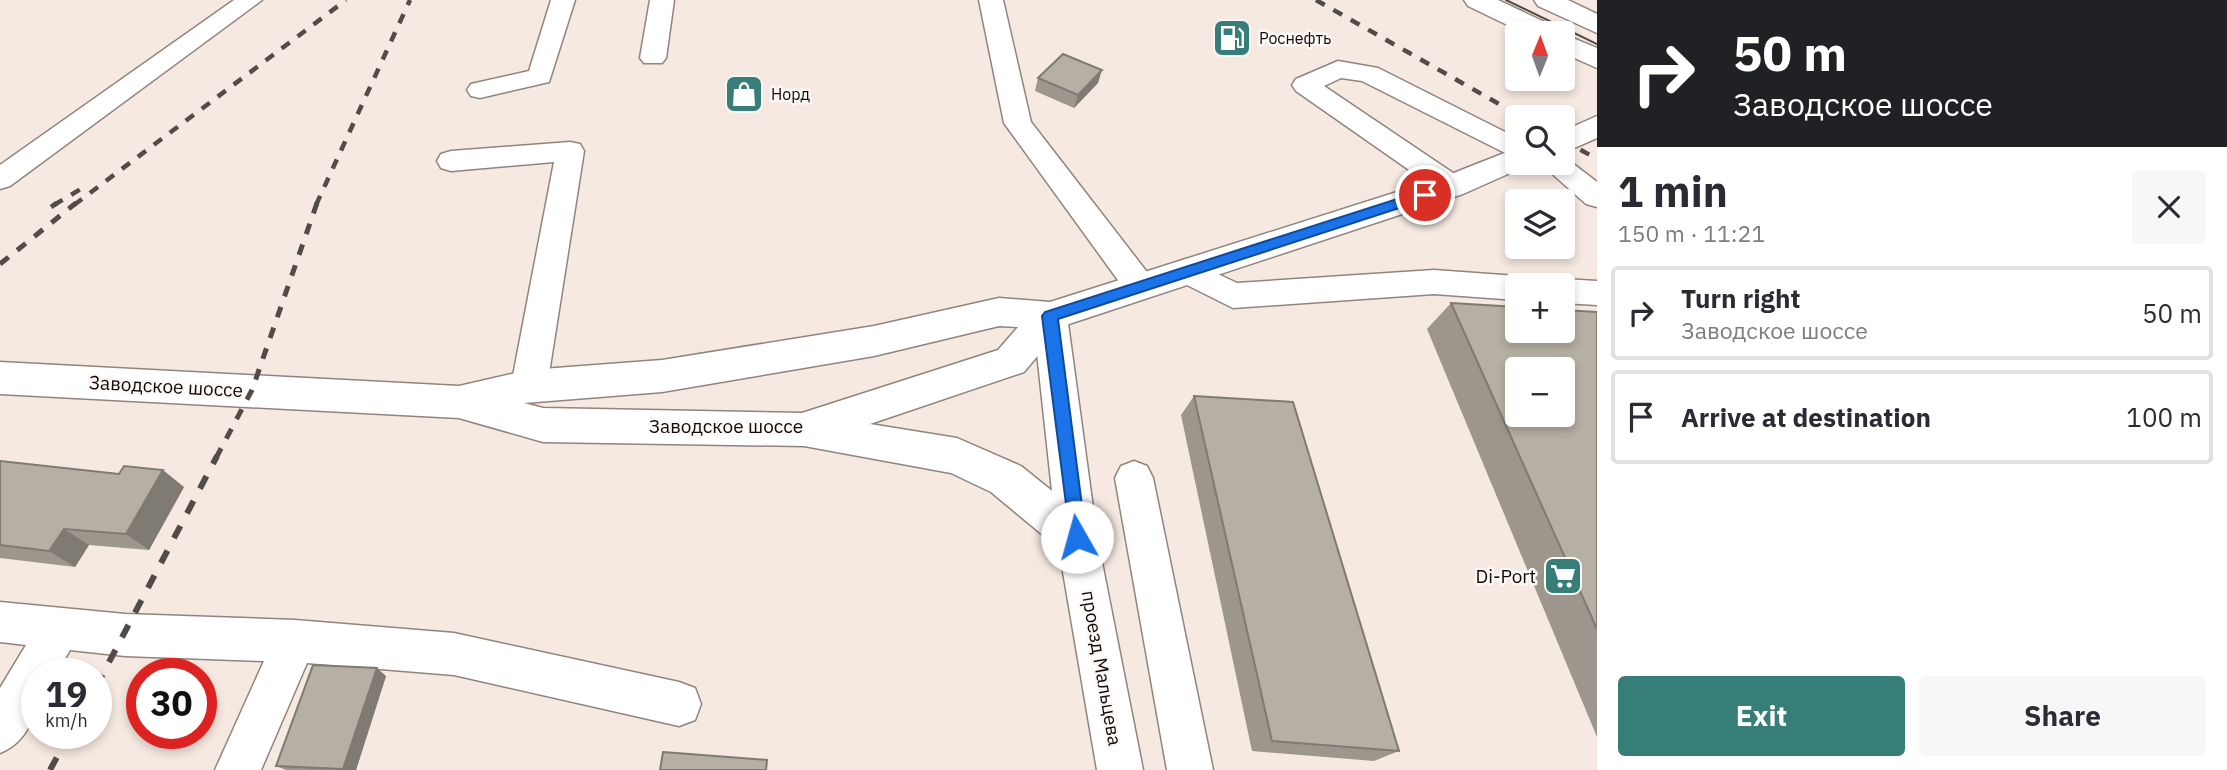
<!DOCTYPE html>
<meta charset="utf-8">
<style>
:root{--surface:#fff;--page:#f7f7f7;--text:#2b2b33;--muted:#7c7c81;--line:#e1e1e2;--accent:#377e78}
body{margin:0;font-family:"IBM Plex Sans",sans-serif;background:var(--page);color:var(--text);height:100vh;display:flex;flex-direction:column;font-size:26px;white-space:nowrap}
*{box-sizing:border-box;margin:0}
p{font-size:23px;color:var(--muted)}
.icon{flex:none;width:38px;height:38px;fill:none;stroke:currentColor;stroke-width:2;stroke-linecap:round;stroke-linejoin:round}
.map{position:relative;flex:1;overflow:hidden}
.details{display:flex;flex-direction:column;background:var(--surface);width:630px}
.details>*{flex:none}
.hud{background:#202124;color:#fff;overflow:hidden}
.needle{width:46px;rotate:1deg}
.tools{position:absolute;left:1505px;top:21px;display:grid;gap:14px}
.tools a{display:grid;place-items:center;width:70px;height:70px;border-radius:7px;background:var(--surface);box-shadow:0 4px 10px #0003;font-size:35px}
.speed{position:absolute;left:21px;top:658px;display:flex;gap:14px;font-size:35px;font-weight:700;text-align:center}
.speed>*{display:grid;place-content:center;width:91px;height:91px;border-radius:50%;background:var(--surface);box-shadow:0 4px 10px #0003;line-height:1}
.speed small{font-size:18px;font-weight:400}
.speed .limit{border:10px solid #d22;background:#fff;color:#111}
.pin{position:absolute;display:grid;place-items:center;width:60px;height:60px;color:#fff;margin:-30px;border:4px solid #fff;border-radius:50%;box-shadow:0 2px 7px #0007}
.me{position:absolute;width:77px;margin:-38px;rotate:353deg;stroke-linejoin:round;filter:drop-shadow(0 0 5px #0008)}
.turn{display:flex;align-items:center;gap:24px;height:147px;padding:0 21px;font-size:32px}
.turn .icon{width:91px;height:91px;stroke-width:2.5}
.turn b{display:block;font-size:49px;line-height:60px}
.round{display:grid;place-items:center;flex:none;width:74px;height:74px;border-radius:7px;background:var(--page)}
.head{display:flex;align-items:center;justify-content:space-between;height:119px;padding:0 21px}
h1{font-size:42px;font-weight:700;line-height:52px}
.primary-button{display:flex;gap:14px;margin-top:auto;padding:14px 21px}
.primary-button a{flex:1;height:80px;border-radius:7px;background:var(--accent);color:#fff;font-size:28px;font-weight:700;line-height:80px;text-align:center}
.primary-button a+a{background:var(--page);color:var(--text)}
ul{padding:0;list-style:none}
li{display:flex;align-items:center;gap:21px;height:94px;margin:0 14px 10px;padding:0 7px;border:4px solid var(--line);border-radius:7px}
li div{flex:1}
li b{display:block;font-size:26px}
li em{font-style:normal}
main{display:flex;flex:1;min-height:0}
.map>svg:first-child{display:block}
</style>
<main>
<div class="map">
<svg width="1597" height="770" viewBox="0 0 1597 770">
<rect width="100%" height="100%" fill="#f6e9e1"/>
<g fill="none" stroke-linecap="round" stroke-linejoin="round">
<defs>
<g id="minor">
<polygon points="234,0 262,0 10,186 0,189 0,165"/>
<polygon points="551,0 575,0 549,82 480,98 471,96 467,90 471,84 529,71"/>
<polygon points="650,0 674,0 666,58 662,63 644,63 640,58"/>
<polygon points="979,0 1003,0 1031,122 1150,276 1155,285 1150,294 1139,297 1128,294 1004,123"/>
<polygon points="1338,61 1378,68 1517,138 1517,159 1362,81 1341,78 1324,86 1462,179 1467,186 1462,193 1452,196 1442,193 1296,91 1292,85 1296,79"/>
<polygon points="570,142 580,144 584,151 547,386 541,396 529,400 517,396 511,386 554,162 451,171 441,168 437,161 441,154 451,151"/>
<polygon points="1563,156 1597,182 1597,207 1586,204 1540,163 1563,163"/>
<polygon points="1186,259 1237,283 1434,270 1517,276 1528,279 1532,285 1517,285 1517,300 1434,294 1233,308 1175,279 1170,271 1175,263"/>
<polygon points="1563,279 1597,281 1597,305 1563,303 1563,285 1550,285"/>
<polygon points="1050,303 1062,307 1067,316 1097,537 1143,770 1097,770 1057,537 1033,316 1038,307"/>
<polygon points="1134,461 1147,466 1153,478 1213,770 1167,770 1115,478 1121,466"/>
<path d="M0,602L125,614L295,620L454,633L679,682L695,688L701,704L695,720L679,726L454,675L307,663L261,770H215L264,661L125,656L70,650L56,674H37C37,706 34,739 0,753V688L26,645L0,642Z"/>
</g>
<g id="major">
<polygon points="1464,0 1498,0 1555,27 1559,33 1524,33 1468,6"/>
<polygon points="1534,0 1568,0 1597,14 1597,33 1538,6"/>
<polygon points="1563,34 1597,48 1597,68 1563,53"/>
<polygon points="1597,116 1597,138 1563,153 1563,131"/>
<path d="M1517,148V163H1530L1528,165L1463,194L1063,326L1024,372L870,424L957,438L1021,466L1092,523L1099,537L1092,551L1077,557L1062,551L991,492L951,473L804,446L543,442L459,418L0,394V362L459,386L529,370L662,360L874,326L999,298L1050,302L1441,178ZM999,326L1018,327L998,350L802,413L543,408L524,403L662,392L874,356Z"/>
</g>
</defs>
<use href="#minor" stroke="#91847d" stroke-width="3"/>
<use href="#major" stroke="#91847d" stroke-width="3"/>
<use href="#minor" fill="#fff" fill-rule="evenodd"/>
<use href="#major" fill="#fff" fill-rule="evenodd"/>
<polyline stroke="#524b47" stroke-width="2" points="1506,0 1597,44"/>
<g stroke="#524b47" stroke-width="4.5" stroke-dasharray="10 10" stroke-linecap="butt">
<polyline points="1316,0 1522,117"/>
<polyline points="1563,140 1597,159"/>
<polyline points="54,205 84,187"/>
<polyline points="74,205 346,0"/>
<polyline points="316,205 410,0"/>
</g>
<g stroke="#524b47" stroke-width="5" stroke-dasharray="11 11" stroke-linecap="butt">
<polyline points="51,207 57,203"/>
<polyline points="0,264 76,203"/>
<polyline points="216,458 252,390 317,203"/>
</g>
<g stroke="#524b47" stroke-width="6" stroke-dasharray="14 14" stroke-linecap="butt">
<polyline points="96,687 217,456"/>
<polyline points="50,770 70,733"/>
</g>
</g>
<g fill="#9d968c">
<polygon points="1038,78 1098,83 1074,108 1035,91"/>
<polygon points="1451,303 1597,312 1597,737 1427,329"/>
<polygon points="1194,396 1399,751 1374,761 1252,751 1181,415"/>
<polygon points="0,461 184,487 149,550 89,545 75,567 0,558"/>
<polygon points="386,676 356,770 286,770 276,766"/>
</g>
<g fill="#7f7a72">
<polygon points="1102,70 1098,83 1074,108 1078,95"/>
<polygon points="163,470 184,487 149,550 126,534"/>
<polygon points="64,529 89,545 75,567 49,551"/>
<polygon points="377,668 386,676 356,770 344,770 343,769"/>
</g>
<g fill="#b6afa3" stroke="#7f7a72" stroke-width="2" fill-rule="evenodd">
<polygon points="1063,54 1102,70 1078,95 1038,78"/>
<path d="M1451,303L1517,307V331H1563V310L1597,312V629ZM1517,369H1563V415H1517Z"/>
<polygon points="1194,396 1293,402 1399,751 1272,741"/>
<polygon points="0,461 119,474 124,466 163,470 126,534 64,529 49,551 0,545"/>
<polygon points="313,665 377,668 343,769 276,766"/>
<polygon points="663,752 767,760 766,770 660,770"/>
</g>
<polygon fill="#1a73e8" stroke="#114b97" stroke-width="2" points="1425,190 1430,192 1430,198 1058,319 1086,537 1084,543 1077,545 1071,543 1042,316 1045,312"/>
<defs>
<symbol id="fuel-square" viewBox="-11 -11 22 22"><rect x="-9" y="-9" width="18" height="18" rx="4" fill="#377e78" stroke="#fdf8f5"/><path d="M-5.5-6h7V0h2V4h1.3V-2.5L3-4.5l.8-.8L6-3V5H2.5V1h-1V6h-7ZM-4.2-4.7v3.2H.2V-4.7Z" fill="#fff"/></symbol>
<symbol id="shop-square" viewBox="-11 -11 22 22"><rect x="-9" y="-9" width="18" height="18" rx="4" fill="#377e78" stroke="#fdf8f5"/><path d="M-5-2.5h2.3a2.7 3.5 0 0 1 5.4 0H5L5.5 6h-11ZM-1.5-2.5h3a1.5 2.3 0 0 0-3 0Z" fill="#fff"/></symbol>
<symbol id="supermarket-square" viewBox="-11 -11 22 22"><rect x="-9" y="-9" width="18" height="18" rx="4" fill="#377e78" stroke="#fdf8f5"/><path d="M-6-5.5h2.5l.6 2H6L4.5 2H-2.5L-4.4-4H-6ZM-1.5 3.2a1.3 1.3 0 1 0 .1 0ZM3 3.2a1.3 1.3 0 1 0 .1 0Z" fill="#fff"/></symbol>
</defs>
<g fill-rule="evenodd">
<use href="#fuel-square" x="1210" y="16" width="44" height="44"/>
<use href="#shop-square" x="722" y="72" width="44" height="44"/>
<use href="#supermarket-square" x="1541" y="554" width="44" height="44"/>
</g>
<g text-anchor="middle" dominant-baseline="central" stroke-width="5" stroke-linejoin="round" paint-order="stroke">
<g font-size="16" fill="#110c0a" stroke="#fdf8f5" text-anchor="start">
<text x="1259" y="38">Роснефть</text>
<text x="771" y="94">Норд</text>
</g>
<g font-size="19" fill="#110c0a" stroke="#fdf8f5">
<text transform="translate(166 386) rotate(3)">Заводское шоссе</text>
<text x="726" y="426">Заводское шоссе</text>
<text transform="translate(1102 668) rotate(80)">проезд Мальцева</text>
</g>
<g font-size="19" fill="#110c0a" stroke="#fdf8f5" text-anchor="end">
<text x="1536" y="576">Di-Port</text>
</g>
</g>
</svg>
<div class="tools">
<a><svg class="needle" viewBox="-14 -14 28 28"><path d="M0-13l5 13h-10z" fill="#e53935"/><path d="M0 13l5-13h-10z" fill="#7c7c81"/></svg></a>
<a><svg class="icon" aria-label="search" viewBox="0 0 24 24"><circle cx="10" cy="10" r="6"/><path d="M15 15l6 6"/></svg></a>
<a><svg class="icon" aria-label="layers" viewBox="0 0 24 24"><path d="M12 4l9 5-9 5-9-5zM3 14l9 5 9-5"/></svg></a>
<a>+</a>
<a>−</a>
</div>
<div class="speed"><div>19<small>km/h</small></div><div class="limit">30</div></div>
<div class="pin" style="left:1425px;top:195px;background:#d93025"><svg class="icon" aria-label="arrive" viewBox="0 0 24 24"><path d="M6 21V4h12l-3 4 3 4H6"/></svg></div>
<svg class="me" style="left:1077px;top:537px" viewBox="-20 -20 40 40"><circle r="19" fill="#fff"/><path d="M0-13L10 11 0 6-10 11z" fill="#1a73e8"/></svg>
</div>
<section class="details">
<div class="hud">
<div class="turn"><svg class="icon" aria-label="right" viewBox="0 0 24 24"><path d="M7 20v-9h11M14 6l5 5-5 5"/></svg><div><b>50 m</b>Заводское шоссе</div></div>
</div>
<div class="head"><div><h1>1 min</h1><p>150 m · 11:21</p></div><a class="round"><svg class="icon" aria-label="close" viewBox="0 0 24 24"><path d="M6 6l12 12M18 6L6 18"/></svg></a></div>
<ul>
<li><svg class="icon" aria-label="right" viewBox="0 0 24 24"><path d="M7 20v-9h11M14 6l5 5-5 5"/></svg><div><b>Turn right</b><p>Заводское шоссе</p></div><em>50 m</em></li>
<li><svg class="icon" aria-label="arrive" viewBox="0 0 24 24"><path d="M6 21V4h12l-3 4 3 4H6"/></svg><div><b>Arrive at destination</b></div><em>100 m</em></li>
</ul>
<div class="primary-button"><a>Exit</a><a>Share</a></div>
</section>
</main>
